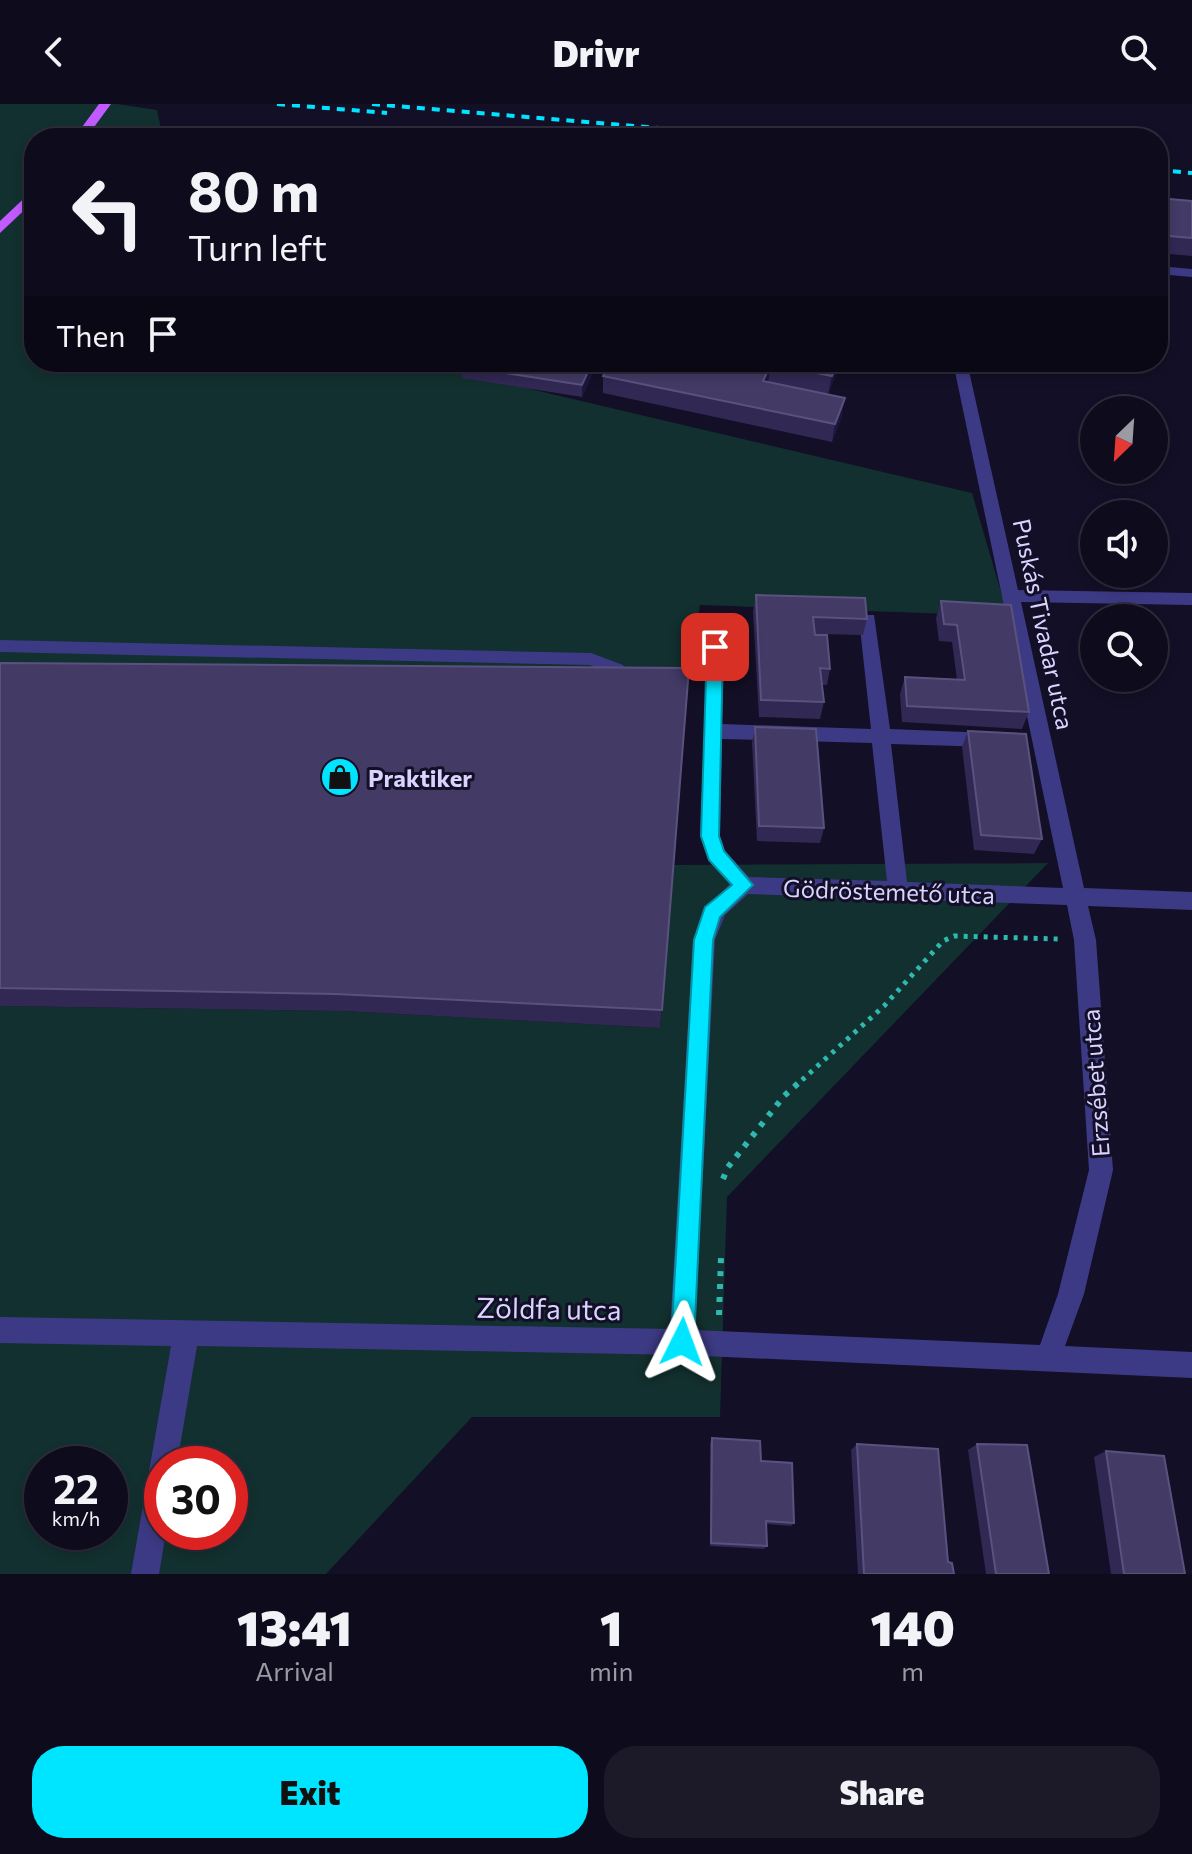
<!DOCTYPE html>
<meta charset="utf-8">
<style>
:root{--surface:#0e0b1c;--page:#1c1929;--text:#f1f3f6;--muted:#9b9ba3;--line:#2e2b3b;--accent:#00e5ff}
body{margin:0;font-family:Commissioner,sans-serif;background:var(--page);color:var(--text);height:100vh;display:flex;flex-direction:column;font-size:30px;white-space:nowrap}
*{box-sizing:border-box;margin:0}
p{font-size:26px;color:var(--muted)}
.icon{flex:none;width:44px;height:44px;fill:none;stroke:currentColor;stroke-width:2;stroke-linecap:round;stroke-linejoin:round}
.map{position:relative;height:1470px;overflow:hidden}
.drawer{display:flex;flex-direction:column;background:var(--surface);flex:1}
.drawer>*{flex:none}
.top-card{position:absolute;left:24px;top:24px;width:1144px;height:244px;border-radius:32px;box-shadow:0 4px 12px #0003,0 0 0 2px var(--line);background:#0e0b1c;color:var(--text);overflow:hidden}
.needle{width:52px;rotate:205deg}
.buttons{position:absolute;left:1080px;top:292px;display:grid;gap:16px}
.buttons a{display:grid;place-items:center;width:88px;height:88px;border-radius:50%;background:var(--surface);box-shadow:0 4px 12px #0003,0 0 0 2px var(--line);font-size:40px}
.speed{position:absolute;left:24px;top:1342px;display:flex;gap:16px;font-size:40px;font-weight:700;text-align:center}
.speed>*{display:grid;place-content:center;width:104px;height:104px;border-radius:50%;background:var(--surface);box-shadow:0 4px 12px #0003,0 0 0 2px var(--line);line-height:1}
.speed small{font-size:20px;font-weight:400}
.speed .limit{border:12px solid #d22;background:#fff;color:#111}
.pin{position:absolute;display:grid;place-items:center;width:68px;height:68px;color:#fff;margin:-34px;border-radius:16px;box-shadow:0 4px 12px #0006}
.me{position:absolute;width:88px;margin:-44px;rotate:3deg;stroke-linejoin:round;filter:drop-shadow(0 0 6px #0008)}
.turn{display:flex;align-items:center;gap:28px;height:168px;padding:0 32px;font-size:36px}
.turn .icon{width:104px;height:104px;stroke-width:2.5}
.turn b{display:block;font-size:56px;line-height:68px}
.then{display:flex;align-items:center;height:76px;padding:0 32px;background:#0003;gap:16px;font-size:30px}
.eta{display:flex;justify-content:space-evenly;align-items:center;height:136px;text-align:center}
.eta b{font-size:48px;font-weight:800;line-height:56px}
.button{display:flex;gap:16px;margin-top:auto;padding:16px 32px}
.button a{flex:1;height:92px;border-radius:32px;background:var(--accent);color:#111;font-size:32px;font-weight:800;line-height:92px;text-align:center}
.button a+a{background:var(--page);color:var(--text)}
header{display:flex;justify-content:space-between;align-items:center;height:104px;padding:0 32px;background:var(--surface);font-size:36px;font-weight:800}
.map>svg:first-child{display:block}
</style>
<header><svg class="icon" aria-label="back" viewBox="0 0 24 24"><path d="M15 5l-7 7 7 7"/></svg>Drivr<svg class="icon" aria-label="search" viewBox="0 0 24 24"><circle cx="10" cy="10" r="6"/><path d="M15 15l6 6"/></svg></header>
<div class="map">
<svg width="1192" height="1470" viewBox="0 0 1192 1470">
<rect width="100%" height="100%" fill="#130f26"/>
<g fill="#12302f" fill-rule="evenodd">
<polygon points="0,0 117,0 157,6 163,34 34,34 34,258 415,258 972,389 1008,512 700,501 687,585 0,580"/>
<path d="M1048,759L727,1093L720,1313H472L326,1470H0V902L342,907L660,924L673,761ZM42,1360H110V1428H42ZM162,1360H230V1428H162Z"/>
</g>
<g fill="none" stroke-linecap="round" stroke-linejoin="round">
<polyline stroke="#2fb8b0" stroke-width="5" stroke-dasharray="4 6" stroke-linecap="butt" points="802,976 884,902 943,837 954,832 1058,835"/>
<g stroke="#2fb8b0" stroke-width="6" stroke-dasharray="5 8" stroke-linecap="butt">
<polyline points="723,1075 728,1063 784,992 804,974"/>
<polyline points="719,1211 721,1153"/>
</g>
<polygon fill="#3d3a85" fill-rule="evenodd" points="0,536 591,549 623,561 634,580 632,584 620,584 611,569 590,561 0,548"/>
<g fill="#3d3a85" fill-rule="evenodd">
<polygon points="1158,162 1192,165 1192,173 1158,170"/>
<path d="M953,258H967L1018,486L1192,489V501L1021,498L1084,784L1192,788V806L1088,802L1096,836L1113,1066L1084,1190L1065,1242L1192,1248V1274L682,1251L197,1242L177,1360H162V1428H166L159,1470H131L171,1242L0,1239V1213L670,1225L693,836L706,804L730,780L709,757L700,732L710,511H722L725,515L722,620L871,625L859,515L862,511H874L890,625L991,629L1000,636L991,643L891,640L907,778L1063,784ZM722,635L872,639L887,777L749,773L725,747L720,732ZM748,790L1067,801L1074,836L1089,1066L1058,1190L1040,1241L695,1226L715,836L725,811Z"/>
</g>
<g fill="#c25bff" fill-rule="evenodd">
<polygon points="99,0 111,0 86,34 74,34"/>
<polygon points="34,85 34,97 0,129 0,117"/>
</g>
<g stroke="#00e5ff" stroke-width="4" stroke-dasharray="8 7" stroke-linecap="butt">
<polyline points="277,0 387,9"/>
<polyline points="372,0 778,34"/>
<polyline points="1158,66 1192,69"/>
</g>
</g>
<g fill="#312854">
<polygon points="1158,94 1192,97 1192,152 1158,149"/>
<polygon points="610,258 841,258 828,290 768,278 842,312 832,338 603,289 603,272"/>
<polygon points="592,259 592,271 582,293 462,274 461,262"/>
<polygon points="756,491 867,515 863,531 815,530 830,565 827,581 822,581 824,598 820,615 759,613 753,508"/>
<polygon points="941,497 1029,608 1022,625 902,618 900,590 905,573 957,576 952,538 939,537 936,514"/>
<polygon points="0,559 689,564 660,924 342,907 0,902"/>
<polygon points="755,623 824,724 820,739 757,737 752,639"/>
<polygon points="968,627 1042,735 1034,750 974,746 962,643"/>
<polygon points="712,1334 761,1357 794,1419 791,1422 766,1420 767,1442 764,1445 710,1442 710,1339"/>
<polygon points="857,1340 948,1458 954,1470 858,1470 851,1346"/>
<polygon points="977,1340 1049,1470 986,1470 968,1346"/>
<polygon points="1106,1347 1185,1470 1111,1470 1094,1353"/>
</g>
<g fill="#1d163a">
<polygon points="837,258 841,258 828,290 832,272"/>
<polygon points="592,259 592,271 582,293 582,281"/>
<polygon points="771,260 768,278 761,295 763,277"/>
<polygon points="845,294 842,312 832,338 835,320"/>
</g>
<g fill="#433a66" stroke="#5a527e" stroke-width="2">
<polygon points="1036,28 1055,29 1055,34 1036,34"/>
<polygon points="1158,94 1192,97 1192,134 1158,131"/>
<polygon points="463,258 587,258 592,259 582,281 461,262"/>
<polygon points="610,258 837,258 832,272 771,260 763,277 845,294 835,320 603,272"/>
<polygon points="756,491 865,494 867,515 813,513 815,531 827,531 830,565 820,564 824,598 761,596"/>
<polygon points="941,497 1011,501 1029,608 907,602 905,573 965,576 957,521 944,520"/>
<polygon points="0,559 689,564 662,906 336,890 0,884"/>
<polygon points="755,623 816,625 824,724 759,722"/>
<polygon points="968,627 1026,630 1042,735 981,731"/>
<polygon points="712,1334 760,1337 761,1357 792,1359 794,1419 766,1417 767,1442 711,1439"/>
<polygon points="857,1340 938,1345 948,1458 952,1459 954,1470 864,1470"/>
<polygon points="977,1340 1027,1341 1049,1470 996,1470"/>
<polygon points="1106,1347 1164,1352 1185,1470 1124,1470"/>
</g>
<polygon fill="#00e5ff" stroke="#0095a6" stroke-width="2" points="715,537 723,543 719,732 724,747 753,781 720,813 713,836 694,1238 691,1247 682,1250 674,1247 671,1238 694,836 705,803 732,781 709,756 701,732 707,543"/>
<defs>
<symbol id="shop-disc" viewBox="-11 -11 22 22"><circle r="9.5" fill="#00e5ff" stroke="#130f26"/><path d="M-5-2.5h2.3a2.7 3.5 0 0 1 5.4 0H5L5.5 6h-11ZM-1.5-2.5h3a1.5 2.3 0 0 0-3 0Z" fill="#111"/></symbol>
</defs>
<g fill-rule="evenodd">
<use href="#shop-disc" x="318" y="651" width="44" height="44"/>
</g>
<g text-anchor="middle" dominant-baseline="central" stroke-width="6" stroke-linejoin="round" paint-order="stroke">
<g font-size="24" fill="#d9d4ff" stroke="#130f26">
<text transform="translate(1044 520) rotate(78)">Puskás Tivadar utca</text>
<text transform="translate(889 787) rotate(2)">Gödröstemető utca</text>
<text transform="translate(1095 979) rotate(-94)">Erzsébet utca</text>
</g>
<g font-size="24" font-weight="bold" fill="#d9d4ff" stroke="#130f26" text-anchor="start">
<text x="368" y="673">Praktiker</text>
</g>
<g font-size="28" fill="#d9d4ff" stroke="#130f26">
<text transform="translate(549 1204) rotate(1)">Zöldfa utca</text>
</g>
</g>
</svg>
<div class="buttons">
<a><svg class="needle" viewBox="-14 -14 28 28"><path d="M0-13l5 13h-10z" fill="#e53935"/><path d="M0 13l5-13h-10z" fill="#9b9ba3"/></svg></a>
<a><svg class="icon" aria-label="sound" viewBox="0 0 24 24"><path d="M4 9h4l5-4v14l-5-4H4zM17 9q2 3 0 6"/></svg></a>
<a><svg class="icon" aria-label="search" viewBox="0 0 24 24"><circle cx="10" cy="10" r="6"/><path d="M15 15l6 6"/></svg></a>
</div>
<div class="speed"><div>22<small>km/h</small></div><div class="limit">30</div></div>
<div class="pin" style="left:715px;top:543px;background:#d93025"><svg class="icon" aria-label="arrive" viewBox="0 0 24 24"><path d="M6 21V4h12l-3 4 3 4H6"/></svg></div>
<svg class="me" style="left:682px;top:1238px" viewBox="-20 -20 40 40"><path d="M0-17L14 15 0 8-14 15z" fill="#00e5ff" stroke="#fff" stroke-width="4"/></svg>
<div class="top-card">
<div class="turn"><svg class="icon" aria-label="left" viewBox="0 0 24 24"><path d="M17 20v-9H6M10 6l-5 5 5 5"/></svg><div><b>80 m</b>Turn left</div></div>
<div class="then">Then<svg class="icon" aria-label="arrive" viewBox="0 0 24 24"><path d="M6 21V4h12l-3 4 3 4H6"/></svg></div>
</div>
</div>
<section class="drawer">
<div class="eta">
<div><b>13:41</b><p>Arrival</p></div>
<div><b>1</b><p>min</p></div>
<div><b>140</b><p>m</p></div>
</div>
<div class="button"><a>Exit</a><a>Share</a></div>
</section>
